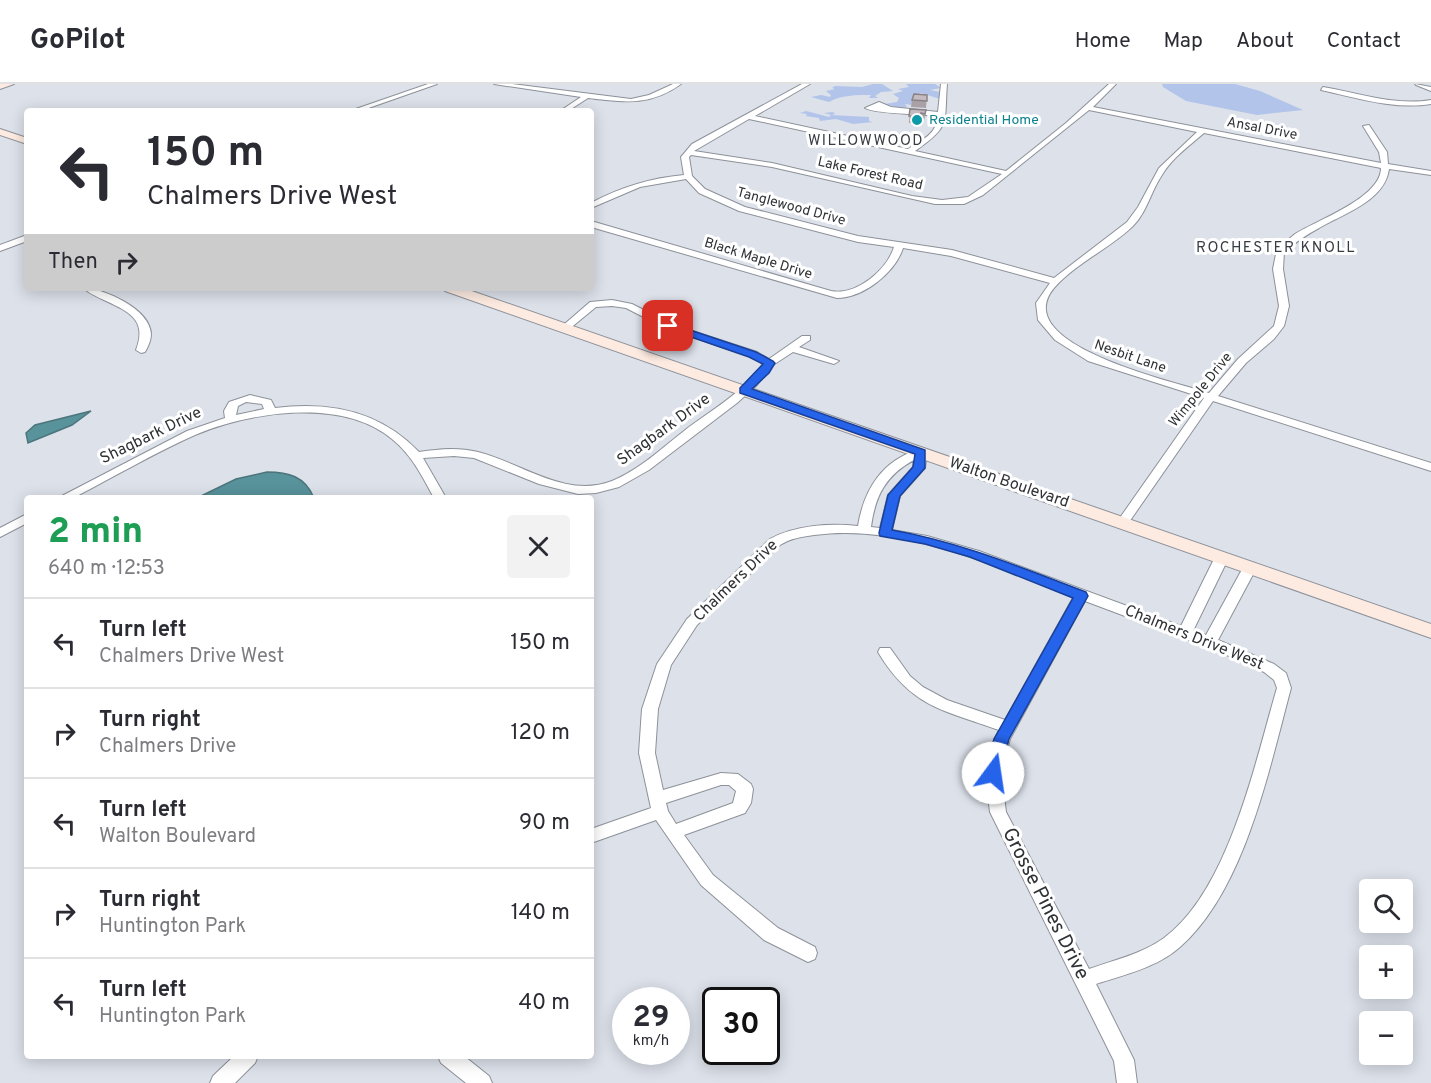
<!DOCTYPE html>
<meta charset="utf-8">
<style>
:root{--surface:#fff;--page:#f2f2f3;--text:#2b2b33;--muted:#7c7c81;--line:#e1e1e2}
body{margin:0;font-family:Overpass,sans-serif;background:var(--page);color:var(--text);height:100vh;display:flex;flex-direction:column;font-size:22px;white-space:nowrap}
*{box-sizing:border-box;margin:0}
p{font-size:20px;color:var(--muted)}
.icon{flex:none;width:33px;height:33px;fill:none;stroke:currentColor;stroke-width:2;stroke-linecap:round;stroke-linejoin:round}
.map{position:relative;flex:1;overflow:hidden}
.sheet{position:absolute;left:24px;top:411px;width:570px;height:564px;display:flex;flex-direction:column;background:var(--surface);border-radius:6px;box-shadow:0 3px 15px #0003}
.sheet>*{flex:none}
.top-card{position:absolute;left:24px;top:24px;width:570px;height:183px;border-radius:6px;box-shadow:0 3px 15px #0003;background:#fff;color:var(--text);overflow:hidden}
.buttons{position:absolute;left:1359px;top:795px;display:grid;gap:12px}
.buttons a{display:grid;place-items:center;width:54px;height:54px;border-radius:6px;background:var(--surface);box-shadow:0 3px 15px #0003;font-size:30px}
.speed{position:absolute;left:612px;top:903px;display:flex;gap:12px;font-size:30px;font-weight:700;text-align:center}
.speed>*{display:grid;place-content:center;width:78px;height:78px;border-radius:50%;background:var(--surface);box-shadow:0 3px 15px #0003;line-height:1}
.speed small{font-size:15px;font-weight:400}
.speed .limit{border:3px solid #111;border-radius:9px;background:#fff;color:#111}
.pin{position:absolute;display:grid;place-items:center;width:51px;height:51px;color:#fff;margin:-26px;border-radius:12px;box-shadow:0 3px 9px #0006}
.me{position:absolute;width:66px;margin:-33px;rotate:14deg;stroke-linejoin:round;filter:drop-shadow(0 0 4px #0008)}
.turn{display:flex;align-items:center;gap:21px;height:126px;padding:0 24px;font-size:27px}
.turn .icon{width:78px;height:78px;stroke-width:2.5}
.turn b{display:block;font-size:42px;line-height:51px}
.then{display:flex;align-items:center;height:57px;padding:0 24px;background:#0003;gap:12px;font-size:22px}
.round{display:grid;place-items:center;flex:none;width:63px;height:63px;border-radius:6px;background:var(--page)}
.head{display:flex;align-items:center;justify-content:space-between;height:102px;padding:0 24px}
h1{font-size:36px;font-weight:800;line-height:45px;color:#1e9e55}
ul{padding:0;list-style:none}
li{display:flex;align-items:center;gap:18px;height:90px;padding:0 24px;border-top:2px solid var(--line)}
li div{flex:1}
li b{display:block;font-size:22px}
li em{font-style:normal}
header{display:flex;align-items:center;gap:36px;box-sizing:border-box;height:84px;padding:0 30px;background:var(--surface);border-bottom:2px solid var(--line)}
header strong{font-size:28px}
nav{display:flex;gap:33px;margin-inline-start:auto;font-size:21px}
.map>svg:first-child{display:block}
</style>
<header>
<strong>GoPilot</strong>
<nav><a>Home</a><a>Map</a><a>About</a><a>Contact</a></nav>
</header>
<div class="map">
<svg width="1431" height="999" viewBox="0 0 1431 999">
<rect width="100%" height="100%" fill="#dce1ea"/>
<g fill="#b2c4ea">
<path d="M873,0H882L893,7L881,8L875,12L878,14H869L871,11C857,11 840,11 829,18L811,13L821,11L830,13L831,11L826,7L835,5L832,4L835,2L862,3Z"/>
<polygon points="906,0 935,0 941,4 930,6 940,8 940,15 921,9 919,10 922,12 912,21 905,20 907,23 900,24 885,20 897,18 899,14 893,10 903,7 898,5 909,3"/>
<polygon points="1162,0 1235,0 1260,7 1303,26 1257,31 1186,17 1163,3"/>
<polygon points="806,27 829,33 831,31 824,29 833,28 835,30 831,31 869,33 869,37 873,38 853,40 836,35 820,37 819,34 806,32 807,30 800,29"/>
</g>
<g fill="#58929b" stroke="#4c757c" stroke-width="1.5">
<polygon points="91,327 72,341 28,359 26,349 35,341"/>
<path d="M267,388C288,388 305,392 314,414H197L236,395Z"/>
</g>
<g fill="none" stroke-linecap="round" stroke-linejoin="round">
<defs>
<g id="minor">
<polygon points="428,0 437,0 360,27 350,27"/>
<path d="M494,0H512L631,15L649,11L673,0H681C649,23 624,18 588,14L568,27H560L581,13Z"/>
<path d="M802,0H810L755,32L908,65C923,55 936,51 938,32C921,30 875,30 865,24L879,18L891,23L938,28L941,0H947C944,40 951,42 915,67L1006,87L1066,39L1109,0H1116L1093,23L1381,79L1379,68L1363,42L1369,41L1387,68L1388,80L1431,87V91L1389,85C1385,117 1343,130 1319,144C1306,151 1296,158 1284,168L1283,185L1289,222L1284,242L1274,255L1246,279L1218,312L1431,379V387L1213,317L1127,441H1119L1117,438L1204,314L1088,277L1055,256L1038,236L1036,219L1050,199L951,172L903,164C895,189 863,214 837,214L591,143V137L831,207C856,212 887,186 894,163L858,158L739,127L699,109L686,95L640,103L591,124V119C621,103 650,94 684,91L681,73L692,60ZM1089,26L1197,48L1159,84L1138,123L1127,138L1054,194L952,166L858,152L745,123L705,105L692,92L689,73L691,71L772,83L935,120H964L983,111ZM749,35L1002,90L968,113L942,116L912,112L772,79L694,67ZM1204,49L1381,84C1381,114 1317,136 1295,150C1289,155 1283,160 1277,165L1273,185L1279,222L1274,242L1238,275L1209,309C1176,298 1007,261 1054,204C1076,179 1109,165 1133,142C1147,128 1151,107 1162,91C1172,74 1189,62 1204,49Z"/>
<polygon points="1415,0 1431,3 1431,7 1416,1"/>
<path d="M1323,3C1359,9 1394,22 1431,16V20C1394,26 1357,14 1321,6Z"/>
<polygon points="27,151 27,157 0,167 0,161"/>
<path d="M83,204C104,204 150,225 151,250C151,256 148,263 145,268L141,269L136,266C153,224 106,223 83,204Z"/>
<path d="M612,216L632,220L671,240L757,268L769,275L802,252H810V256L799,263L839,277L834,280L793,268L773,281L757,301L737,319L649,386L619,403L596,409L578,410L539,400L474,374L454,372L423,374L446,414H434C422,392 412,371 392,355C342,313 250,328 195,351C154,369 114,393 73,414H58L187,347L225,334L224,327L229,318L250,311L271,316L275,324C330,317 380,327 419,368C439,365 458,363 478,368C522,379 565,415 612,397C639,386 661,365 684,347C711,326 743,309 763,280L749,272L665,244L626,224L612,222L596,223L568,246L560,244L590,218ZM246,318L262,320L264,325L236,331L238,322Z"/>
<path d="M921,365L927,368L925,384L900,412L892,446L927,452L979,467L1181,542L1215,473L1217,470H1227L1229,473L1193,547L1206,551L1245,480L1250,479L1257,483L1218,556L1274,580L1286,589L1291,604C1269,685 1245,806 1180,863C1158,883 1124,891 1096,900L1134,976L1137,999H1117L1114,977L990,728C986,697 983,675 999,646C943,626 911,623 878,568L880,564H890L910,592L923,603L947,616L1005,636L1074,512C993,482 903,439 814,451C801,453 791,454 780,461L697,541L671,581L658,625L655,669L663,706L721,689L738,690L751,700L753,705L751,719L745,729L684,751L713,791L778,844L815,863L817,869L815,875L808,878L764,856L701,801L656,736L591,759V745L651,724L639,669L642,625L657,580L687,535L770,455C795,441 830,439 858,442C864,405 883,375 921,365ZM914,376L913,383L888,411L880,444L871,443C875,412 886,391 914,376ZM1085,517L1218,567L1264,588L1274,596L1277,604C1255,678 1229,806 1164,854C1142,870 1114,876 1089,885L1006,728L1001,689L1010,655ZM721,701H729L736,707L733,719L676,740L668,727L666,719Z"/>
<polygon points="27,430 27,439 0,453 0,444"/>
<polygon points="234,972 258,972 255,979 235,999 210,999 213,992"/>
<polygon points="438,972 464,972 489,992 492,999 466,999 441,979"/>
</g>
<g id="secondary">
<polygon points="0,0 14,0 0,5"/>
<polygon points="0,45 27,54 27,60 0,51"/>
<polygon points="443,204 463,204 1431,540 1431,554 445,207"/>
</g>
</defs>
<use href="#minor" stroke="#8d9199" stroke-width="2"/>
<use href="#secondary" stroke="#8d9199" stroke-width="2"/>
<use href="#minor" fill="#fff" fill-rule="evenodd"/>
<use href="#secondary" fill="#fdebe1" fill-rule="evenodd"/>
</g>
<g fill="#a9a1a5">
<polygon points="927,11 926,24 911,23 912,16"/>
<polygon points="910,25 926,26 924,37 920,37 919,40 909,39"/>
</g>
<g fill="#c5bbc0" stroke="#8a8386" stroke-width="1.5">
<polygon points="914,10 927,11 927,17 912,16"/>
<polygon points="910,25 926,26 925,30 921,29 920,33 909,32"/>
</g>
<path fill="#2563eb" stroke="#184099" stroke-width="1.5" d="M665,240H672L756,268L773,277L775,279L769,289L752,305L925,366V384L900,412L892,446C960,458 1022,484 1086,508L1088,512L1009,655L999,694L993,696L987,694L985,689L994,655L1073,514L970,473L925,460L880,452L879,449L888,411L913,383L915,370L740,309V304L763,280L749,273L665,244Z"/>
<circle fill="#0f9aa8" stroke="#fff" stroke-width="2" cx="917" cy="36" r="6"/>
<g text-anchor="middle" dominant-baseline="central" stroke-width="6" stroke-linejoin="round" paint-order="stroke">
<g font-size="14" fill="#0d838f" stroke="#fff" text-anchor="start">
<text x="929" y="36">Residential Home</text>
</g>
<g font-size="14" fill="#2f3134" stroke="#fff">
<text transform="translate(1262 45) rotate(11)">Ansal Drive</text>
<text transform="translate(870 90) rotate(13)">Lake Forest Road</text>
<text transform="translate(791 123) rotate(15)">Tanglewood Drive</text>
<text transform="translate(758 175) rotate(17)">Black Maple Drive</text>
<text transform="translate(1130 273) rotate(19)">Nesbit Lane</text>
<text transform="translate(1201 306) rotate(-51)">Wimpole Drive</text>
</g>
<g font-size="15" letter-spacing="1.5" fill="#373b42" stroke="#fff">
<text x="866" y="57">WILLOWWOOD</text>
<text x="1276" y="164">ROCHESTER KNOLL</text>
</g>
<g font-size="16" fill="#2f3134" stroke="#fff">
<text transform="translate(664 346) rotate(-36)">Shagbark Drive</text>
<text transform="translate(151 352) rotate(-26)">Shagbark Drive</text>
<text transform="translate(1009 399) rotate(19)">Walton Boulevard</text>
<text transform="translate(736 497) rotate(-44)">Chalmers Drive</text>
<text transform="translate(1194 554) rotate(22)">Chalmers Drive West</text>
</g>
<g font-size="20" fill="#2f3134" stroke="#fff">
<text transform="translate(1045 820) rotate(63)">Grosse Pines Drive</text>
</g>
</g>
</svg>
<div class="buttons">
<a><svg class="icon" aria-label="search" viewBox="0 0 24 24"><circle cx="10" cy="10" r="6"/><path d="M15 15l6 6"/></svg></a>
<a>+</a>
<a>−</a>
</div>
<div class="speed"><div>29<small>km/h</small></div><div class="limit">30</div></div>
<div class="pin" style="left:668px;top:242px;background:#d93025"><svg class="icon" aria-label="arrive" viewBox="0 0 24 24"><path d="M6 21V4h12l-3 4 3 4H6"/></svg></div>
<svg class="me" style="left:993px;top:689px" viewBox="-20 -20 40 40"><circle r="19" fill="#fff"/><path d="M0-13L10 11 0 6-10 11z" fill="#2563eb"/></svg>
<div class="top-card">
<div class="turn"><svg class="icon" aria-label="left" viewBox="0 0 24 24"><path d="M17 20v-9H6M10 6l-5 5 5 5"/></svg><div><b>150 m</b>Chalmers Drive West</div></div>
<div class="then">Then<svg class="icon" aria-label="right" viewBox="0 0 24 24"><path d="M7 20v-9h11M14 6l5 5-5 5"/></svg></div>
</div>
<section class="sheet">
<div class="head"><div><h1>2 min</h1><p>640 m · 12:53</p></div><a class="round"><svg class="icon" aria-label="close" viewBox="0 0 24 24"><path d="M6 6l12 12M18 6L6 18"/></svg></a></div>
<ul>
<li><svg class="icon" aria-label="left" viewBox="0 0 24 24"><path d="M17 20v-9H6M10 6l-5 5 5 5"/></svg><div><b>Turn left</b><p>Chalmers Drive West</p></div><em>150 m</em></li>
<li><svg class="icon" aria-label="right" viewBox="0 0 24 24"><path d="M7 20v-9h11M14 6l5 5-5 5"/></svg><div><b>Turn right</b><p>Chalmers Drive</p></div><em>120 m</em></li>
<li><svg class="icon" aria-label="left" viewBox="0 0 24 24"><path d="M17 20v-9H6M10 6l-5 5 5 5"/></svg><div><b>Turn left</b><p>Walton Boulevard</p></div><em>90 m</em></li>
<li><svg class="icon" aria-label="right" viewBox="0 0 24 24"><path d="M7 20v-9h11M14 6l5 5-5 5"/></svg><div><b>Turn right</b><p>Huntington Park</p></div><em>140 m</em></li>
<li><svg class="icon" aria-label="left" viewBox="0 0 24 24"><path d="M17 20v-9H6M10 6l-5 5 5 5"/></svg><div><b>Turn left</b><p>Huntington Park</p></div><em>40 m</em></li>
</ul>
</section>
</div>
